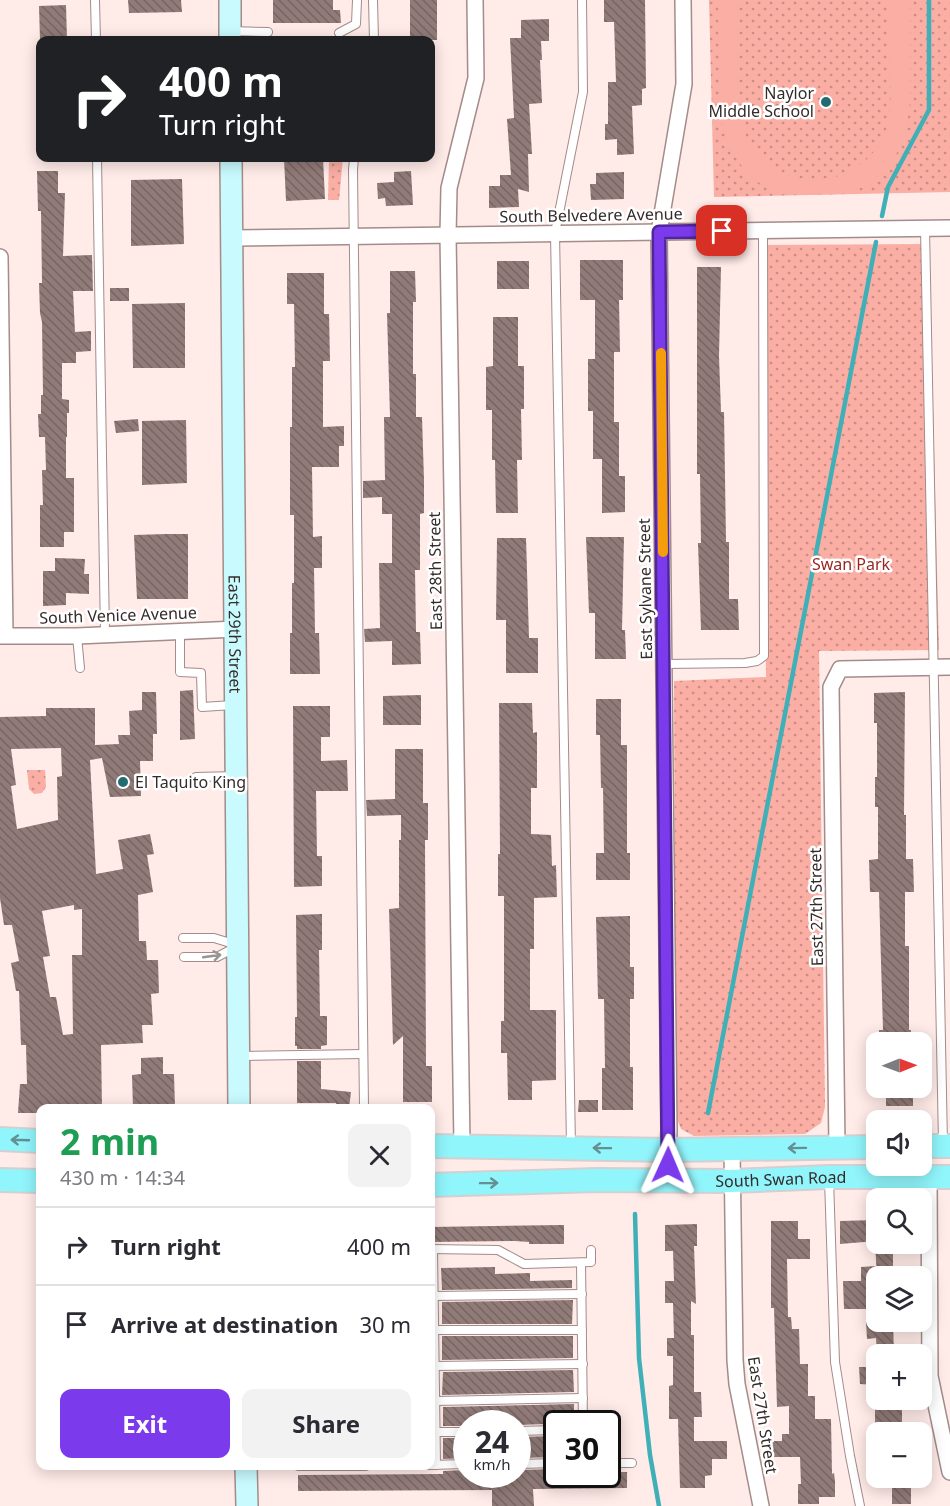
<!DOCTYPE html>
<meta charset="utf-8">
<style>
:root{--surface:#fff;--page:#f2f2f3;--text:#2b2b33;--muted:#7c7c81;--line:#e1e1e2;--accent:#7c3aed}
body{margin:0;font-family:"Noto Sans",sans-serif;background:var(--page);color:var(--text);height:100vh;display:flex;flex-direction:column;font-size:22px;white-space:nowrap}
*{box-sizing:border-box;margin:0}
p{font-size:20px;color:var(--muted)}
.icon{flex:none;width:33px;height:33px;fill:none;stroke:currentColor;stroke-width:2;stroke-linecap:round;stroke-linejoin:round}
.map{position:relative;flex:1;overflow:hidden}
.details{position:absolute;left:36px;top:1104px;width:399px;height:366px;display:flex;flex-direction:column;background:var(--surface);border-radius:12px;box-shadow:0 3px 15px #0003}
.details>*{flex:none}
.top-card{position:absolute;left:36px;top:36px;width:399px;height:126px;border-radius:12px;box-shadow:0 3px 15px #0003;background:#202124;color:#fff;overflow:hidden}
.needle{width:39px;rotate:89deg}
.fabs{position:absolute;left:866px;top:1032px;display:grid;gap:12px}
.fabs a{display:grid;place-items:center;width:66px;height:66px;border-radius:12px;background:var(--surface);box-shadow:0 3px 15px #0003;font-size:30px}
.speed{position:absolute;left:453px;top:1410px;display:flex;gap:12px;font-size:30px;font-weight:700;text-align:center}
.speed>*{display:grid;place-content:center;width:78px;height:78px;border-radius:50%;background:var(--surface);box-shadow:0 3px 15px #0003;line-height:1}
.speed small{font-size:15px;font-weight:400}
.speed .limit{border:3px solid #111;border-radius:9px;background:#fff;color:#111}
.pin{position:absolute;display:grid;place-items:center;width:51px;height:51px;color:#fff;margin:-26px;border-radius:12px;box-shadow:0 3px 9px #0006}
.me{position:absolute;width:66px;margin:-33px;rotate:1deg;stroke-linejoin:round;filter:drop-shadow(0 0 4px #0008)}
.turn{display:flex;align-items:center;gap:21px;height:126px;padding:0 24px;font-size:27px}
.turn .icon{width:78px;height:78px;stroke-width:2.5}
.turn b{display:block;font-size:42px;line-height:51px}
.round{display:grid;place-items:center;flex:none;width:63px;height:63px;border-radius:12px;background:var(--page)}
.overview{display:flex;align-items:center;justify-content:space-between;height:102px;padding:0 24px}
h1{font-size:36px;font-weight:700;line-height:45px;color:#1e9e55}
.action{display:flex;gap:12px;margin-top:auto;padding:12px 24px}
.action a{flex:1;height:69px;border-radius:12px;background:var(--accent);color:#fff;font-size:24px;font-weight:700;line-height:69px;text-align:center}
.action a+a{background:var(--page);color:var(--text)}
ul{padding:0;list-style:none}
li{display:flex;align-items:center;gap:18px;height:78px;padding:0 24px;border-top:2px solid var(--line)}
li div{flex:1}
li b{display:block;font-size:22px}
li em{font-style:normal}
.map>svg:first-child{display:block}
</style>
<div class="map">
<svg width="950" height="1506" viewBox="0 0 950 1506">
<defs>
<pattern id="grass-dots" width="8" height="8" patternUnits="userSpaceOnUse" patternTransform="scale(1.5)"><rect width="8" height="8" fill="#faaea4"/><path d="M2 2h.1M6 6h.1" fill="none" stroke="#cb8e86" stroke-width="1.8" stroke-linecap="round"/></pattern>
<pattern id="building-back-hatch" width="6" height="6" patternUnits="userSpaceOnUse" patternTransform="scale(1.5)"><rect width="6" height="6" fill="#917b78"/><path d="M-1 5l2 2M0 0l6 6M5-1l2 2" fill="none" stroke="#776563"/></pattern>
</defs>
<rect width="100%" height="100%" fill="#ffebe8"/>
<g fill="url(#grass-dots)">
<polygon points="709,0 950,0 950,192 714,197"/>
<polygon points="329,158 343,158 339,200 328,200"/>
<polygon points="929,244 939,650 819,651 825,1107 821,1123 805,1134 694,1136 681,1129 676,1116 674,681 766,677 762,245"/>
<polygon points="27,770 45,770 46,787 42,793 34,794 29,789"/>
</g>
<path fill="#faaea4" d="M718,0H738C738,24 739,49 739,73C739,93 738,113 744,132C748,143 756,154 765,161C807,198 874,178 888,123C892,109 890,92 890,78C889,52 889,26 889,0H910V101L906,134L892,163L868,186L839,194L806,195L775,194L748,175L729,148L720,116Z"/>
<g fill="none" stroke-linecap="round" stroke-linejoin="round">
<g stroke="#40b0b8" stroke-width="4.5">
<polyline points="882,216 888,187 929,110 929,0"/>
<polyline points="708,1113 876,242"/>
<polyline points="635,1214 639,1358 650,1455 659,1506"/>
</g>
</g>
<g fill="url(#building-back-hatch)" fill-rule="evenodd">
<polygon points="128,0 181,0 182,12 129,13"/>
<polygon points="273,0 333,0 333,10 340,10 341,23 273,23"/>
<rect x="410" y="0" width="27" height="40"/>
<polygon points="604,0 645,0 646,88 642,89 642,105 632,106 634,154 617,155 617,139 605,140 605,124 608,124 608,82 616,82 614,22 604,22"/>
<polygon points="66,5 67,40 40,40 39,6"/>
<polygon points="549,19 549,41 541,41 542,60 540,60 542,103 529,104 532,154 528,154 529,192 518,189 519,207 489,208 489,186 500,186 500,175 511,175 507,119 514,118 510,38 521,38 521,20"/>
<polygon points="284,158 323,158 325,199 286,201"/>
<polygon points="37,171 58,171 58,193 65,193 63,256 92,255 93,291 73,291 75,332 91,331 91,351 76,352 76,363 62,363 62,399 69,400 69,413 67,413 67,437 66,437 66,478 74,478 74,532 64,532 64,547 40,547 40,505 43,505 42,470 46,470 45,437 39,437 38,414 41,414 41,395 43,395 42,322 40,313 39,283 42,283 41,211 38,211"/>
<polygon points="411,171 413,205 386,206 385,198 378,199 377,183 394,182 394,172"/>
<polygon points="624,172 624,199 591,200 590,184 596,184 596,173"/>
<polygon points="182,179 184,244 131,246 131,180"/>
<polygon points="580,260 623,260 623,300 619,300 620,352 614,352 614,422 619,422 619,476 625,476 625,512 602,513 602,459 593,459 593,411 588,411 588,359 595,359 595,300 580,300"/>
<rect x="497" y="261" width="32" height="28"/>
<polygon points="697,267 721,267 719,356 721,412 724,412 726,542 729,542 729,599 738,599 739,630 701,630 698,543 701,543 700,474 697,474"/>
<polygon points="390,271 415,271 416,302 413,302 413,374 416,374 416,417 422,417 424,480 424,513 420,514 420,570 415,570 416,632 420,632 421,664 392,665 392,641 365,642 364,629 380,628 379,563 392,563 392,514 382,514 382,497 363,498 363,481 385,480 384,417 390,417 387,313 390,313"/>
<polygon points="287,273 324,273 324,314 329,314 330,361 323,361 323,427 344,426 344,446 339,446 339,467 312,467 313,537 322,536 322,568 314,568 315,633 319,633 320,674 290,674 290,633 292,633 292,583 294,583 294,515 290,515 290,427 292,427 292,367 295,367 294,304 287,304"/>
<rect x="110" y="288" width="19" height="13"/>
<polygon points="185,303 185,368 133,368 132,304"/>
<polygon points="493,317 518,317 518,366 524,366 524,409 521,409 522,460 517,460 518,513 496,513 495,460 492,460 492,410 486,410 486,367 493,366"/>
<polygon points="138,419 139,431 116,433 114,421"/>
<polygon points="186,420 187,483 142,485 142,421"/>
<polygon points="166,534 188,534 188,599 137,599 134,535"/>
<polygon points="586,537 624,537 622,630 625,630 626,659 595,659 595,613 589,613"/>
<polygon points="497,538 526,538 529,638 538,638 538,673 506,673 506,620 496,620"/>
<polygon points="55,558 85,559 84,574 89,574 89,594 66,593 66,605 43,606 43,571 55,571"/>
<polygon points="193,690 195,739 180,740 180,691"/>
<path d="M142,692H156L157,734H153V761H140L141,796L110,797L102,758L90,760L96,874L123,869L118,840L150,834L154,854L147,855L153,892L138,895L139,941H146L147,960H158L159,993L151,994L153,1025H142L143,1043L101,1045L102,1108H40V1113H18L20,1084H27L26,1045H21L19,991H16L11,963L19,961L12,925H4L0,898V717L46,716V708H95V745L119,744L118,735H130L129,711L142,710ZM61,748L62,776L57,777L58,820L17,829L11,786L16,785L11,749ZM74,905V910L82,909V955H72L73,1034L63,1035L56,997H50L43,957L50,956L42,911Z"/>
<polygon points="905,692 904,815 906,815 906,859 913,859 914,892 905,892 905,946 909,946 909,1030 911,1030 911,1042 879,1042 879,1030 883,1030 879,892 870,892 869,860 878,859 878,807 875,807 875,777 877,777 877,723 874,723 874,693"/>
<polygon points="421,695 421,725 383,725 383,696"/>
<polygon points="596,699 621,699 621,745 627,745 627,853 630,853 630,880 596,880 596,853 604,853 603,788 601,788 600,735 596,735"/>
<polygon points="499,703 532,703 533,733 537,732 537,788 531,788 531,834 551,835 552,866 556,865 557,897 534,898 534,949 530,949 530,1010 556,1010 556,1080 532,1081 532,1100 508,1100 507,1053 501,1053 501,1021 504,1021 504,896 498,896 498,854 500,854"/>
<polygon points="293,706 330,706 330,737 321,737 321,761 347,760 348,791 316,791 317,856 322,856 322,886 294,887"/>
<polygon points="395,749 423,749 423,803 428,803 428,840 425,840 426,1066 432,1066 432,1102 403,1102 403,1036 393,1045 389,909 399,908 399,840 401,840 401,815 367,816 366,800 395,799"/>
<polygon points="322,914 322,950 319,950 320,1016 327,1016 327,1045 321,1046 321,1049 297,1049 297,1046 295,1046 295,1017 297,1017 296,915"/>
<polygon points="630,916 630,967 634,967 634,999 630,999 630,1067 633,1067 633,1110 602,1110 602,1068 605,1068 604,999 598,999 596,917"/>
<polygon points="163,1057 163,1074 174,1074 175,1108 133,1108 132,1075 141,1074 141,1058"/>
<polygon points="297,1061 321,1061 321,1089 351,1092 349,1108 336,1106 336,1103 297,1103"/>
<rect x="886" y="1088" width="27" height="18"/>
<polygon points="579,1100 598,1100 598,1112 578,1112"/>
<polygon points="876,1220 876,1241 840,1244 840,1221"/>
<polygon points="771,1221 798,1221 798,1239 810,1239 810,1259 787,1259 788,1317 791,1317 792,1329 799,1329 800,1364 808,1364 808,1396 815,1396 815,1419 831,1419 832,1474 834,1473 835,1481 835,1497 819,1497 819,1504 798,1504 798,1484 801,1484 800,1457 769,1457 769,1441 782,1441 782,1434 789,1434 789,1406 777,1407 774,1308 771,1308"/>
<polygon points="697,1224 697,1246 694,1246 696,1304 691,1301 691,1335 694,1335 694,1392 701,1392 702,1417 694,1417 694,1441 727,1441 727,1459 712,1459 712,1475 705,1476 705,1488 680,1488 678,1419 669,1419 669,1386 673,1385 673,1356 667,1356 667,1338 674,1338 673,1303 665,1303 665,1281 674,1281 673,1251 665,1251 665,1225"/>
<polygon points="564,1225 564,1244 529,1244 529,1242 515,1241 430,1242 430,1227"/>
<polygon points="875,1244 893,1244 893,1276 877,1276"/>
<polygon points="876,1266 876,1309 844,1309 843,1281 861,1281 861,1267"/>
<polygon points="495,1267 495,1274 530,1273 530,1281 572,1280 572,1288 442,1290 441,1268"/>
<polygon points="573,1300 572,1324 442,1324 442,1302"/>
<polygon points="866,1322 893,1322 894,1354 877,1354 876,1338 867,1339"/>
<polygon points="442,1336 573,1336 573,1358 442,1360"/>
<polygon points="859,1367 876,1367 876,1385 860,1384"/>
<polygon points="573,1370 574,1392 442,1395 443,1372"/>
<polygon points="875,1400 894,1400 894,1408 902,1408 902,1432 875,1432"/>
<polygon points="574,1404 574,1423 518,1425 518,1424 466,1424 466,1426 443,1426 443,1407"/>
<polygon points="556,1436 556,1457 518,1458 518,1437"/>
<polygon points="443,1438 466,1438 466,1458 443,1459"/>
<polygon points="556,1469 556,1474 608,1474 608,1472 627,1472 627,1488 533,1489 534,1506 492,1506 492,1490 298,1491 298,1475 443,1474 443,1471 466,1470 466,1474 518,1474 518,1470"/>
<polygon points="897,1478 911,1478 911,1504 892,1504 892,1487 897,1487"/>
</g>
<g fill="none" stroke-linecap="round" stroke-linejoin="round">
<defs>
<g id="lane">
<polyline points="95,0 96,40"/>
<polyline points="373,0 374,40"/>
<polyline points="230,31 268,32"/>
<polyline points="339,33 356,24 357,0"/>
<polyline points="97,158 105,634"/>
<polyline points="354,158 353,170 364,1108"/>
<polyline points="925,228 943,1144"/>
<polyline points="180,632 180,672 201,673 202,707 233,705"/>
<polyline points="77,636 80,668"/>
<polyline points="664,664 745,663 757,661 764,656 763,231"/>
<polyline points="187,785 196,777 236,776"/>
<polyline points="183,938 214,938 237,945"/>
<polyline points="184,957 217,957 234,948"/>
<polyline points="241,1056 363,1054"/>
<polyline points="571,1146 555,233 583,92 582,0"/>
<polyline points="829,1179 835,1362 850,1456 860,1506"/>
<polyline points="430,1249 498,1250 524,1264 591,1262 591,1250"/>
<polyline points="433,1249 436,1465"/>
<polyline points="581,1263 583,1424"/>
<polyline points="433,1296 582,1294"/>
<polyline points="434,1330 582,1330"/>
<polyline points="434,1366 583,1364"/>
<polyline points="435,1401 583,1398"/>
<polyline points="518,1431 556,1430"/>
<polyline points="435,1432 466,1432"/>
<polyline points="608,1463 632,1463"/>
<polyline points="518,1464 556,1463"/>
<polyline points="430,1465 466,1464"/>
<polyline points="298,1466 366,1466"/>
</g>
<g id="street">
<polyline points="232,238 950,228"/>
<polyline points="0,257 5,635"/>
<polyline points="0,636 77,636 237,629"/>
<polyline points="462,1145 448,235 449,188 476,78 475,0"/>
<polyline points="837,1147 831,687 840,669 950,667"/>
<polyline points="732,1149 735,1360 737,1384 761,1506"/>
<polyline points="929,1177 930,1376 950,1472"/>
<polyline points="667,1180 669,1131 659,232 684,84 683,0"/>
</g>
<g id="secondary">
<polyline points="230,0 230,40"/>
<path id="s1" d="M231,158L239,1108"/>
<polyline points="246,1466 247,1506"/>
</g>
<g id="primary">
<polyline points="0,1139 40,1141"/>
<polyline points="430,1146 669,1150 876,1147"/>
<polyline points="921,1146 950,1146"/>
<polyline points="0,1180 40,1181"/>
<path id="s2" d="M430,1185L596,1180L731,1181L829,1177H950"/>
</g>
</defs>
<use href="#lane" stroke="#a38c89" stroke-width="10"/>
<use href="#street" stroke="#a38c89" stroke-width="18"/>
<use href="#secondary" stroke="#a38c89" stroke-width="24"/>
<use href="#primary" stroke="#d2d0d0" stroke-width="26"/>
<use href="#lane" stroke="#fff" stroke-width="8"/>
<use href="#street" stroke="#fff" stroke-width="15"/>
<use href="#secondary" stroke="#c8fafe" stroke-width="21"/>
<use href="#primary" stroke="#91f5fc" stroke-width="22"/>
</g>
<defs><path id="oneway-shaft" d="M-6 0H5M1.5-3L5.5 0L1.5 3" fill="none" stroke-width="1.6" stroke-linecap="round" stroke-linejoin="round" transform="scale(1.5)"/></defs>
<use stroke="#9a9594" href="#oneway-shaft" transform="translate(212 956) rotate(-8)"/>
<g stroke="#629093">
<use href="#oneway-shaft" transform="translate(20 1140) rotate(-178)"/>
<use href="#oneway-shaft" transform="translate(602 1148) rotate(-179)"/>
<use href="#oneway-shaft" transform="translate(797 1148) rotate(179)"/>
<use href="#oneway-shaft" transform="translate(489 1183) rotate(-1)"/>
</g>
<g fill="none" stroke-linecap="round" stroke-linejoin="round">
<defs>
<polyline id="route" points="668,1165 659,232 722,231"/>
</defs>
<use href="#route" stroke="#51269a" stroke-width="15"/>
<use href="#route" stroke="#7c3aed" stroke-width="10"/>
<polyline stroke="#f59e0b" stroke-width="10" points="661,353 663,552"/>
</g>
<g fill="#206c71" stroke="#fff" stroke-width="2">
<circle cx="826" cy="102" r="6"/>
<circle cx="123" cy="782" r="6"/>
</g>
<g text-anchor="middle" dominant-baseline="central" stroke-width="5" stroke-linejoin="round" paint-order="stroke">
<g font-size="16" fill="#342b2a" stroke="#fff" text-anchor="end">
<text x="814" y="93">Naylor<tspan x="814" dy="18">Middle School</tspan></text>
<text x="135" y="782" text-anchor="start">El Taquito King</text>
</g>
<g font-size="16" fill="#342b2a" stroke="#fff">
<text transform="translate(591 215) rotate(-1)">South Belvedere Avenue</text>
<text transform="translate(435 571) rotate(-91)">East 28th Street</text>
<text transform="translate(645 589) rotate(-91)">East Sylvane Street</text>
<text transform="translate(118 615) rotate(-2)">South Venice Avenue</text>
<text stroke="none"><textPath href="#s1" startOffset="476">East 29th Street</textPath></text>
<text transform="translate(816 907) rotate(-91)">East 27th Street</text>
<text stroke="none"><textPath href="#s2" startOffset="351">South Swan Road</textPath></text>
<text transform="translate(763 1415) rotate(81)">East 27th Street</text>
</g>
<g font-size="16" fill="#9b2621" stroke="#fff">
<text x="851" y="564">Swan Park</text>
</g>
</g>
</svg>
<div class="fabs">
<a><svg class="needle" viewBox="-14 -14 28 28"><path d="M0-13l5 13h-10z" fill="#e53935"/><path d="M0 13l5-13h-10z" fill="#7c7c81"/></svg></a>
<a><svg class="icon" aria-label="sound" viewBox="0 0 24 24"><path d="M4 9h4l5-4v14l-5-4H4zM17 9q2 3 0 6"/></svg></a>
<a><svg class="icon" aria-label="search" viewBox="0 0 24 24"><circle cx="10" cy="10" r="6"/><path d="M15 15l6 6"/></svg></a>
<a><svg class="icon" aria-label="layers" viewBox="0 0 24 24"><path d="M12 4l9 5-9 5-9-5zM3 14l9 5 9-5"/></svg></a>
<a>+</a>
<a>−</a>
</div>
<div class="speed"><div>24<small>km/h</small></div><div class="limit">30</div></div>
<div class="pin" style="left:722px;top:231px;background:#d93025"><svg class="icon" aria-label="arrive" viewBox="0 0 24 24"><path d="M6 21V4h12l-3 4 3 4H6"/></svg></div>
<svg class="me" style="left:668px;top:1165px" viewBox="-20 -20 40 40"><path d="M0-17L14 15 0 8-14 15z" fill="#7c3aed" stroke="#fff" stroke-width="4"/></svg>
<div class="top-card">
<div class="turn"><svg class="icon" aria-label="right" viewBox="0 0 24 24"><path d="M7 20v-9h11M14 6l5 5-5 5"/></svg><div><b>400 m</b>Turn right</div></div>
</div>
<section class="details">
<div class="overview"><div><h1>2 min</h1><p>430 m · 14:34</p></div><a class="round"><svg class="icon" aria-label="close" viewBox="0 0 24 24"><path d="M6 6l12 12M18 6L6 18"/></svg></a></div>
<ul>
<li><svg class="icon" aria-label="right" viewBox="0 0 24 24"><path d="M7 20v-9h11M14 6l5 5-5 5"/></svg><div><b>Turn right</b></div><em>400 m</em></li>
<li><svg class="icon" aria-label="arrive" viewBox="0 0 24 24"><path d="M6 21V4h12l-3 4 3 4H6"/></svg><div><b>Arrive at destination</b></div><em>30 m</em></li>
</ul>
<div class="action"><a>Exit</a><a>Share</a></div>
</section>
</div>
